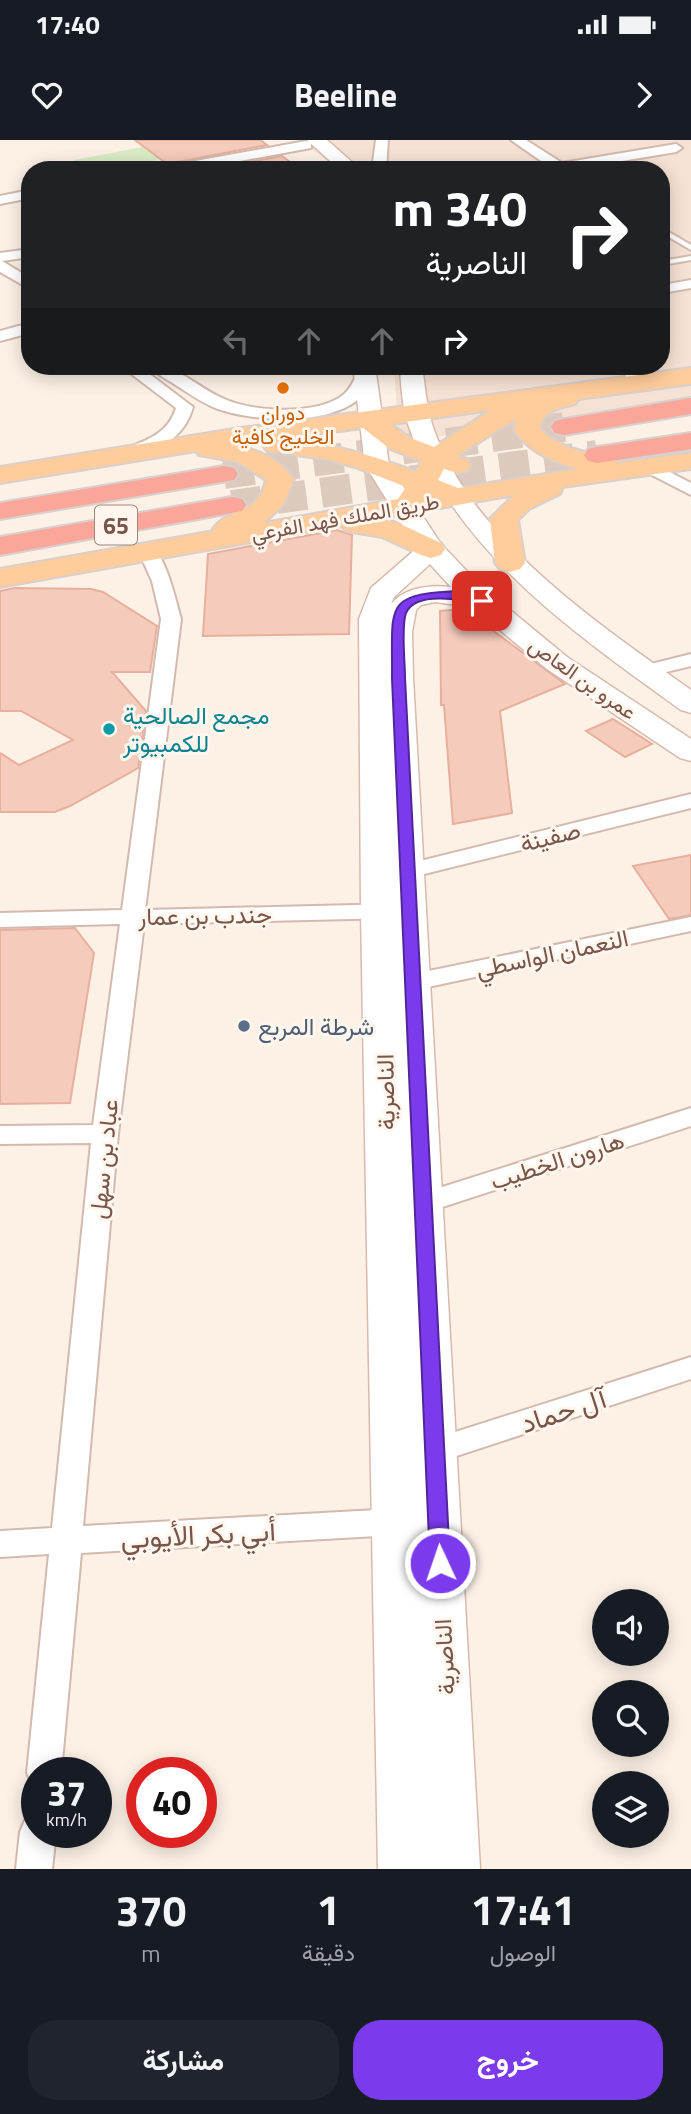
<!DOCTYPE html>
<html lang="ar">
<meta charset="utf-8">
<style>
:root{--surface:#171b24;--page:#20242c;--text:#f1f3f6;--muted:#9ea1a6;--accent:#7c3aed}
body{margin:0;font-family:"Titillium Web",Vazirmatn,sans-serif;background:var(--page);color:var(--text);direction:rtl;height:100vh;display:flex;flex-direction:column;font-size:26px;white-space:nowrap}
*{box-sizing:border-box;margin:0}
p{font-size:23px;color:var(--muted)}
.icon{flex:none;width:38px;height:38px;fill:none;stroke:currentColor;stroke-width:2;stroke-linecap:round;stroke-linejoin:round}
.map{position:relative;height:1729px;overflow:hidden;direction:ltr}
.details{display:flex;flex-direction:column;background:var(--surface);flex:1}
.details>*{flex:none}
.guide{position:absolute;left:21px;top:21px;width:649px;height:214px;border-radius:28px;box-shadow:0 4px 18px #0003;direction:rtl;background:#202124;color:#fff;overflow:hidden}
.tools{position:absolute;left:592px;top:1449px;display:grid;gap:14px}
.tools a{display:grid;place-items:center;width:77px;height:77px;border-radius:50%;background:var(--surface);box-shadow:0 4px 18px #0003;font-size:35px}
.speed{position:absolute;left:21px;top:1617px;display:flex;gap:14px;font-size:35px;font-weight:700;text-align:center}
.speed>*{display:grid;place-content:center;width:91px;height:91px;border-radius:50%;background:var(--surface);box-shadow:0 4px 18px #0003;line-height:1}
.speed small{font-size:18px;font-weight:400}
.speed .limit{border:10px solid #d22;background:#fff;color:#111}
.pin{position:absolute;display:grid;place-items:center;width:60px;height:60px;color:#fff;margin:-30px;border-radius:14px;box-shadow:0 4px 10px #0006}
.me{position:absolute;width:77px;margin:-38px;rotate:357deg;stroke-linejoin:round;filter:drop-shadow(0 0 5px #0008)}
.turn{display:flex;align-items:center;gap:24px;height:147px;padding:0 28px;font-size:32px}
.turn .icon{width:91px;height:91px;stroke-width:2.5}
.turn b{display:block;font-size:49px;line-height:60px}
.lanes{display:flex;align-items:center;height:66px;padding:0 28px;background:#0003;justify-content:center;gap:35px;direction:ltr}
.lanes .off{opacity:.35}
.eta{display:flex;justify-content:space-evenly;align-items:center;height:119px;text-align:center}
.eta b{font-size:42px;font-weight:700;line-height:49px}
.primary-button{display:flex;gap:14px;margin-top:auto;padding:14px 28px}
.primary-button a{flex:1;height:80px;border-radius:28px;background:var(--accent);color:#fff;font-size:28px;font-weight:700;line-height:80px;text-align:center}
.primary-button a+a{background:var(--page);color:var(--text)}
.status{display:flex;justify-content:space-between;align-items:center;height:49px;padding:0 35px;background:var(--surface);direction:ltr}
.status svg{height:19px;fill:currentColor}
header{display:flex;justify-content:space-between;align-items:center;height:91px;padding:0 28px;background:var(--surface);font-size:32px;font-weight:700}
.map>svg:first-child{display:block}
</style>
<div class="status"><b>17:40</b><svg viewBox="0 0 49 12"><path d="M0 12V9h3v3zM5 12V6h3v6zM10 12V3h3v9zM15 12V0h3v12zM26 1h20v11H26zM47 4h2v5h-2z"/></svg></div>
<header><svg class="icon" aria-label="forward" viewBox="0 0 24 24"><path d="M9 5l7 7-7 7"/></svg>Beeline<svg class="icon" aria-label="heart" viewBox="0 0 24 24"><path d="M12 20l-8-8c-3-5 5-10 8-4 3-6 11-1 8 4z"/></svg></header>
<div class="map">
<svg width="691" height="1729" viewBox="0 0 691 1729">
<rect width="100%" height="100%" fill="#fdf1e6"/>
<polygon fill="#f6e2d4" points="299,0 691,0 691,257 399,303 394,226 662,226 662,30 340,30"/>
<polygon fill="#d9ecc3" points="143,7 161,19 104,30 88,30 74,20"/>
<g fill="#f5cbbc" stroke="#e8af9c" stroke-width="2">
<polygon points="135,0 260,0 267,5 167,24"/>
<polygon points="282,16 294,25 264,30 207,30"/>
<polygon points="337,390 352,395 349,494 203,496 208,414"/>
<polygon points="15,448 91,449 103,452 157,486 150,532 112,532 146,571 138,628 70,666 55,672 0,672 0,613 19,625 73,600 21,571 0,571 0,451"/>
<polygon points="464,469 565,544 500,571 512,673 453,684 444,565 441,565 440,471"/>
<polygon points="613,579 652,604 625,617 586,591"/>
<polygon points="691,715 691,775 669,779 633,726"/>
<polygon points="75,788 94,813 70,963 0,964 0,790"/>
</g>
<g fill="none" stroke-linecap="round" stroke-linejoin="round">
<g stroke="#dccabf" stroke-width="30" stroke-dasharray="30 15" stroke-linecap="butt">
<polyline points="224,334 564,287"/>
<polyline points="232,365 597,315"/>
</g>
<defs>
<g id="lane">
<polygon points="662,88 691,105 691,110 662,93"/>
<polygon points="691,116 691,120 662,125 662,121"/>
</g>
<g id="street">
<polygon points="376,0 388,0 386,30 372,30"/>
<polygon points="511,0 526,0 562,23 676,4 682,8 676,12 568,30 537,30 547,25"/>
<polygon points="306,1 311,2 311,8 191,30 162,30 168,26"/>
<polygon points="30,50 30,58 0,64 0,56"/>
<polygon points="30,109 30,117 2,121 30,138 30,149 0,132 0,113"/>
<polygon points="691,140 691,148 662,153 662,145"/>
<polygon points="30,183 30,193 0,201 0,191"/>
<path d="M121,226H139L193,267C185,297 159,311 130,318L124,317L121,313L124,309C146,301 169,293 176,268Z"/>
<path d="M149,226C179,225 195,246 222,258C251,272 311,275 339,258C350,251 352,243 358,233L364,231L372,236C369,242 367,250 363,255C332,287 256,282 218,269C201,263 186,251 171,242C163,237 155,233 149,226Z"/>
<polygon points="621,226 637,226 645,244 643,247 631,247"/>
<polygon points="650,322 691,343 691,355 644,331 641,327"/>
<path d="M147,404C165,409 176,462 181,479L145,770L395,764L403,766L407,771L403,776L395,778L144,784L118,994L83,1386L395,1369L406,1373L411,1382L406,1391L395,1395L81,1413L61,1633H37V1646L32,1644L27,1633L49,1414L0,1417V1391L52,1388L91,1003L0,1004V986L93,985L120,784L0,787V773L122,770L161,479L152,441L138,410Z"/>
<polygon points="691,514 691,526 646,537 639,535 636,531 639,527"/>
<polygon points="691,654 691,668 408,738 400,736 397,731 400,726"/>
<polygon points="691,777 691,791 414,850 405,847 402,842 405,837 414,834"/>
<polygon points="691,968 691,986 424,1073 414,1070 410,1063 414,1056"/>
<polygon points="691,1217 691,1239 435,1323 424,1320 420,1311 424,1302"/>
<polygon points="37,1676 37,1692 56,1692 52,1729 16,1729 20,1692 25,1680"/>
</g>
<g id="secondary">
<polygon points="307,0 327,0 361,30 340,30"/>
<path d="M353,226H375L389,325L441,404L481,446L567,517L691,599V621L680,618L547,529L472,467L435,462L421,465L416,470L412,492L413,538L480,1729H378L361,771L359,479L371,448L417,408L365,325ZM430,424L451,447C430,445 406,447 391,464L394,457Z"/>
<path d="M400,226H422C425,245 426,265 432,284C469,398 598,484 691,550V573L681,570C594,507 505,446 445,355C431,332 416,310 408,284C402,265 401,245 400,226Z"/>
</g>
<path id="primary" d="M691,228V244L579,259L575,264C559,268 543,270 540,289C562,310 586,312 614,319L616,323L691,313V329L563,347L560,354L529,369L518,380L525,423L520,429L510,432L500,429L495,423L490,379L514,355L378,379L398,383L441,403L445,409L441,415L431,418L421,415L382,397L346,391L342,386L0,447V429L214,391L213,389C228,367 258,376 266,340L238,322L199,315L196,311L0,343V327L234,289ZM491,270L434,307L408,297L391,284ZM516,279L514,290C529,312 553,322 578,329L458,348L438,340L444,329L457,333L467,331L471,325L467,319L457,316ZM363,288L390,309L421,321L416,332C373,315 331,304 285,298ZM266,301L263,305L267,311L325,319L355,327L406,347L398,359L264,383L284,364L294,339C280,319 259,310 235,305Z"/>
<g id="highway">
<polygon points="691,258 691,274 564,295 555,293 551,287 555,281 564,279"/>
<polygon points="691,293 691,309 597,323 588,321 584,315 588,309 597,307"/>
<polygon points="224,326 234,328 238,334 234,340 0,379 0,363"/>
<polygon points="232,357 242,359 246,365 242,371 0,415 0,397"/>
</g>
</defs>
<use href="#lane" stroke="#d3baae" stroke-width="4"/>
<use href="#street" stroke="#d3baae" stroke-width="4"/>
<use href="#secondary" stroke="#d8baad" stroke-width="3"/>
<use href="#primary" stroke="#d9cfcc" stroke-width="4"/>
<use href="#highway" stroke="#d9cfcc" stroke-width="4"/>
<use href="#lane" fill="#fff" fill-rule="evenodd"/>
<use href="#street" fill="#fff" fill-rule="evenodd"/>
<use href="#secondary" fill="#fff" fill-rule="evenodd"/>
<use href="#primary" fill="#ffcd9c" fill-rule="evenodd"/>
<use href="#highway" fill="#fba69a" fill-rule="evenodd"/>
</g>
<path fill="#7c3aed" stroke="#51269a" stroke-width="2" d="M463,451L488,461L482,465C464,460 416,450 406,473C401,486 405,522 405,538L450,1423L447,1429L440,1431L433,1429L430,1423L392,538C393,466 381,453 463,451Z"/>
<circle fill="#e8710a" stroke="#fff6ee" stroke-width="2.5" cx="283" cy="248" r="7"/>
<circle fill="#0f9aa8" stroke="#fff6ee" stroke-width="2.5" cx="109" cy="589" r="7"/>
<circle fill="#5c6f8a" stroke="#fff6ee" stroke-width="2.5" cx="244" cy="886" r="7"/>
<g text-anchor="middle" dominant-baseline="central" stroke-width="6" stroke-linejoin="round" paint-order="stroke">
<g font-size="21" fill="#c56008" stroke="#fff6ee">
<text x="283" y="272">دوران<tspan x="283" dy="24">الخليج كافية</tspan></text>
</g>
<g font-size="21" fill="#795449" stroke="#fff6ee">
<text transform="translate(345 377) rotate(-10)">طريق الملك فهد الفرعي</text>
<text transform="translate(583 538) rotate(35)">عمرو بن العاص</text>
</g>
<rect fill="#fff6ee" stroke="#a1857a" stroke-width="2" x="95" y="365.5" width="42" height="39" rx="5"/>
<g font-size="23" font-weight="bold" fill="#795449">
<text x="116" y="385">65</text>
</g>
<g font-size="24" fill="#0d838f" stroke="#fff6ee" text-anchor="start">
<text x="123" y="575">مجمع الصالحية<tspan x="123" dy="28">للكمبيوتر</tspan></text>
</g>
<g font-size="24" fill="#795449" stroke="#fff6ee">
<text transform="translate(550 696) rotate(-14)">صفينة</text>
<text transform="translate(205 775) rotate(-1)">جندب بن عمار</text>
<text transform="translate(552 813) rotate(-12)">النعمان الواسطي</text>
<text transform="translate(385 952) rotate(-91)">الناصرية</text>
<text transform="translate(103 1019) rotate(-84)">عباد بن سهل</text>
<text transform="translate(557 1020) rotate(-18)">هارون الخطيب</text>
<text transform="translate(444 1517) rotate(-93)">الناصرية</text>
</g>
<g font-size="24" fill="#4e5e75" stroke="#fff6ee" text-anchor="start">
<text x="258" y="886">شرطة المربع</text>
</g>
<g font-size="28" fill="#795449" stroke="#fff6ee">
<text transform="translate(563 1270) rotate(-18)">آل حماد</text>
<text transform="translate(198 1394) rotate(-3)">أبي بكر الأيوبي</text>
</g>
</g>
</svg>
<div class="tools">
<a><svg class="icon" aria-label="sound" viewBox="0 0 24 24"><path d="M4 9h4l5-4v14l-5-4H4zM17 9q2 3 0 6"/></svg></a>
<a><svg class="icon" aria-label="search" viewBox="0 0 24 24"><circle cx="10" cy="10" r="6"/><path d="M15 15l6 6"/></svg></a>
<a><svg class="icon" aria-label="layers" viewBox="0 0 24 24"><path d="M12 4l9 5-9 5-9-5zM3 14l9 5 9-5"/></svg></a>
</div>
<div class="speed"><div>37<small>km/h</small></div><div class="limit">40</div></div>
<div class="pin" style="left:482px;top:461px;background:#d93025"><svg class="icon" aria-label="arrive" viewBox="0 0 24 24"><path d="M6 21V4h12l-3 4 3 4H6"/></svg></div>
<svg class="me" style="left:440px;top:1423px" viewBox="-20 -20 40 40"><circle r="17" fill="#7c3aed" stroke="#fff" stroke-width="3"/><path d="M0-11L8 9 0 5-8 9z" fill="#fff"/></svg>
<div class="guide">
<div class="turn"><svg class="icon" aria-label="right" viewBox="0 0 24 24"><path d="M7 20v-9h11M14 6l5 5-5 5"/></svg><div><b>340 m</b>الناصرية</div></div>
<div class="lanes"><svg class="icon off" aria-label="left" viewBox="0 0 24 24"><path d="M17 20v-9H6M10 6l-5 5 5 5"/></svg><svg class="icon off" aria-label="ahead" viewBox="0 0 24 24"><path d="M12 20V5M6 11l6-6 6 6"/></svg><svg class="icon off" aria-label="ahead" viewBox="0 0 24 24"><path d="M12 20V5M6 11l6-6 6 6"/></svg><svg class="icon" aria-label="right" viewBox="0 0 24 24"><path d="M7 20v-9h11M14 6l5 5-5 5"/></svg></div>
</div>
</div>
<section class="details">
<div class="eta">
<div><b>17:41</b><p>الوصول</p></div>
<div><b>1</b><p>دقيقة</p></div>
<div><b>370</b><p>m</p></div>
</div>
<div class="primary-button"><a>خروج</a><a>مشاركة</a></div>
</section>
